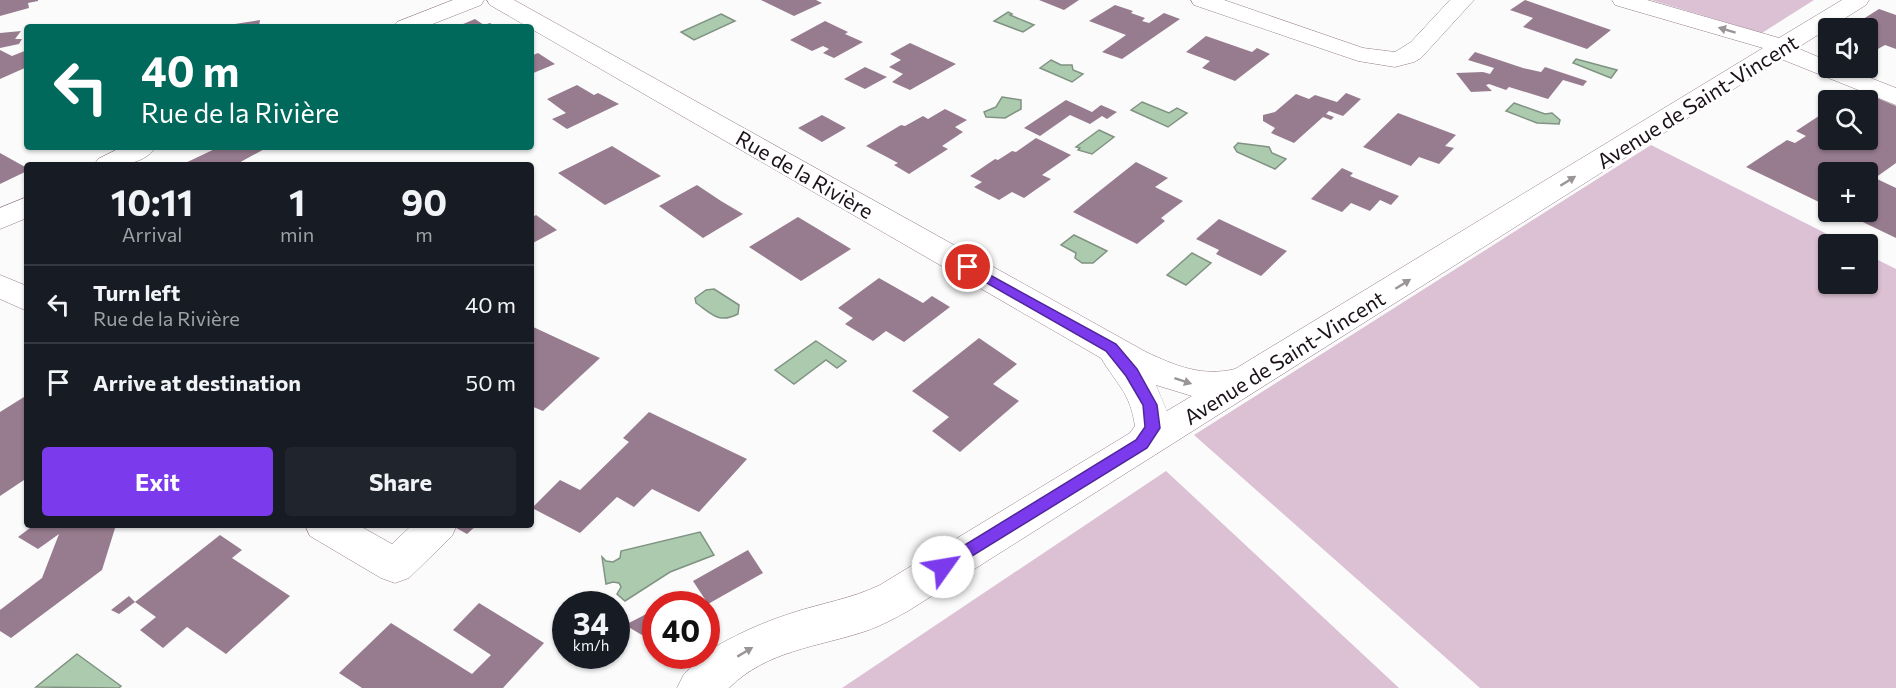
<!DOCTYPE html>
<meta charset="utf-8">
<style>
:root{--surface:#171b24;--page:#20242c;--text:#f1f3f6;--muted:#9ea1a6;--line:#363941;--accent:#7c3aed}
body{margin:0;font-family:Commissioner,sans-serif;background:var(--page);color:var(--text);height:100vh;display:flex;flex-direction:column;font-size:22px;white-space:nowrap}
*{box-sizing:border-box;margin:0}
p{font-size:20px;color:var(--muted)}
.icon{flex:none;width:33px;height:33px;fill:none;stroke:currentColor;stroke-width:2;stroke-linecap:round;stroke-linejoin:round}
.map{position:relative;flex:1;overflow:hidden}
.sheet{position:absolute;left:24px;top:162px;width:510px;height:366px;display:flex;flex-direction:column;background:var(--surface);border-radius:6px;box-shadow:0 2px 4px #0004}
.sheet>*{flex:none}
.banner{position:absolute;left:24px;top:24px;width:510px;height:126px;border-radius:6px;box-shadow:0 2px 4px #0004;background:#00695c;color:#fff;overflow:hidden}
.fabs{position:absolute;left:1818px;top:18px;display:grid;gap:12px}
.fabs a{display:grid;place-items:center;width:60px;height:60px;border-radius:6px;background:var(--surface);box-shadow:0 2px 4px #0004;font-size:30px}
.speed{position:absolute;left:552px;top:591px;display:flex;gap:12px;font-size:30px;font-weight:700;text-align:center}
.speed>*{display:grid;place-content:center;width:78px;height:78px;border-radius:50%;background:var(--surface);box-shadow:0 2px 4px #0004;line-height:1}
.speed small{font-size:15px;font-weight:400}
.speed .limit{border:9px solid #d22;background:#fff;color:#111}
.pin{position:absolute;display:grid;place-items:center;width:51px;height:51px;color:#fff;margin:-26px;border:3px solid #fff;border-radius:50%;box-shadow:0 2px 6px #0007}
.me{position:absolute;width:66px;margin:-33px;rotate:58deg;stroke-linejoin:round;filter:drop-shadow(0 0 4px #0008)}
.turn{display:flex;align-items:center;gap:21px;height:126px;padding:0 18px;font-size:27px}
.turn .icon{width:78px;height:78px;stroke-width:2.5}
.turn b{display:block;font-size:42px;line-height:51px}
.eta{display:flex;justify-content:space-evenly;align-items:center;height:102px;text-align:center}
.eta b{font-size:36px;font-weight:700;line-height:42px}
.cta{display:flex;gap:12px;margin-top:auto;padding:12px 18px}
.cta a{flex:1;height:69px;border-radius:6px;background:var(--accent);color:#fff;font-size:24px;font-weight:700;line-height:69px;text-align:center}
.cta a+a{background:var(--page);color:var(--text)}
ul{padding:0;list-style:none}
li{display:flex;align-items:center;gap:18px;height:78px;padding:0 18px;border-top:2px solid var(--line)}
li div{flex:1}
li b{display:block;font-size:22px}
li em{font-style:normal}
.map>svg:first-child{display:block}
</style>
<div class="map">
<svg width="1896" height="688" viewBox="0 0 1896 688">
<rect width="100%" height="100%" fill="#fbfbfb"/>
<g fill="#dbc1d3">
<polygon points="1651,0 1814,0 1762,33"/>
<polygon points="1651,145 1847,244 1828,244 1828,284 1868,284 1868,255 1896,269 1896,688 1480,688 1194,435"/>
<polygon points="1166,471 1399,688 842,688"/>
</g>
<g fill="#abcaae" stroke="#809382" stroke-width="1.5">
<polygon points="1008,12 1012,14 1010,15 1034,25 1023,32 994,21"/>
<polygon points="721,14 735,21 694,40 681,32"/>
<polygon points="1576,59 1617,70 1611,78 1573,63"/>
<polygon points="1051,60 1061,65 1072,65 1073,70 1083,74 1072,82 1040,68"/>
<polygon points="1002,97 1021,100 1021,109 1005,118 986,117 984,112 996,107"/>
<polygon points="1142,102 1169,113 1177,108 1187,113 1168,127 1131,110"/>
<polygon points="1514,103 1545,114 1552,113 1560,120 1559,124 1537,123 1506,111"/>
<polygon points="1099,130 1114,137 1092,154 1078,150 1080,148 1076,147"/>
<polygon points="1238,143 1269,147 1272,153 1286,159 1275,169 1237,152 1234,147"/>
<polygon points="1074,235 1107,251 1093,263 1082,263 1075,258 1076,253 1061,245"/>
<polygon points="1192,253 1211,263 1186,285 1167,275"/>
<path d="M714,289L739,305L738,314C719,324 712,314 696,303L695,298L706,290Z"/>
<polygon points="816,341 846,361 837,368 826,360 794,384 775,370"/>
<polygon points="700,532 714,555 670,572 625,601 617,594 621,587 619,583 613,582 606,584 602,557 606,561 613,562 620,558 621,551"/>
<polygon points="77,654 121,686 119,688 36,687"/>
</g>
<g fill="#977c8f">
<polygon points="0,0 38,0 38,1 28,3 29,8 0,16"/>
<polygon points="761,0 816,0 822,3 794,16"/>
<polygon points="1039,0 1079,0 1064,10"/>
<polygon points="1525,0 1611,30 1587,49 1523,27 1533,18 1510,10"/>
<polygon points="1115,5 1133,11 1131,13 1145,18 1142,21 1149,23 1164,13 1180,19 1122,59 1102,52 1126,35 1089,21"/>
<polygon points="1879,9 1896,15 1896,49 1885,45 1876,50 1868,47 1868,28 1849,28"/>
<polygon points="475,19 484,25 490,23 496,27 456,27"/>
<polygon points="260,20 259,27 223,27 222,26"/>
<polygon points="825,21 848,32 845,34 863,42 834,58 823,53 829,49 823,46 812,51 790,40"/>
<polygon points="21,31 15,39 22,39 19,44 0,48 0,33"/>
<polygon points="1206,36 1252,52 1257,48 1270,54 1235,81 1202,68 1210,61 1186,52"/>
<polygon points="910,43 956,64 910,90 892,82 903,74 889,67 901,60 890,54"/>
<polygon points="0,50 12,56 27,50 27,67 0,79"/>
<polygon points="1475,52 1523,68 1541,72 1545,67 1587,81 1583,86 1563,80 1548,99 1509,87 1506,90 1489,84 1486,85 1492,91 1471,92 1456,73 1483,72 1490,74 1494,68 1468,60"/>
<polygon points="538,53 555,64 531,74 531,56"/>
<polygon points="865,67 887,77 865,89 844,79"/>
<polygon points="577,85 594,95 598,93 619,104 567,129 552,119 566,113 547,99"/>
<polygon points="1858,90 1896,106 1896,163 1875,178 1896,188 1896,238 1844,213 1868,212 1868,172 1828,172 1828,201 1823,198 1819,202 1746,167 1787,140 1795,143 1806,136 1796,131 1828,110 1828,140 1868,140 1868,100 1843,100"/>
<polygon points="1346,93 1361,99 1343,116 1329,111 1326,114 1334,117 1331,120 1323,117 1294,143 1271,133 1275,128 1263,121 1263,115 1275,112 1296,94 1309,99 1315,95 1337,102"/>
<polygon points="1066,100 1092,112 1101,105 1117,112 1107,119 1102,116 1090,124 1070,115 1040,136 1024,128"/>
<polygon points="945,109 967,120 955,127 963,132 942,146 948,149 909,174 894,165 898,163 866,146 901,125 905,126 923,116 928,119"/>
<polygon points="1398,113 1456,135 1445,146 1454,148 1439,164 1419,157 1411,166 1363,147"/>
<polygon points="822,115 846,128 822,142 798,128"/>
<polygon points="1036,138 1071,155 1042,175 1051,179 1024,198 1012,192 999,200 974,187 982,182 970,176 995,159 998,160 1012,151 1016,152"/>
<polygon points="612,146 661,176 605,205 558,173"/>
<polygon points="219,147 268,147 235,165 181,165"/>
<polygon points="0,153 27,168 27,171 0,184"/>
<polygon points="1136,162 1168,178 1155,187 1183,201 1161,218 1165,221 1137,244 1073,212"/>
<polygon points="1342,168 1353,173 1350,176 1399,196 1391,205 1380,200 1370,211 1351,203 1342,212 1311,199"/>
<polygon points="697,185 721,201 743,214 703,238 659,206"/>
<polygon points="536,215 557,230 531,244 531,218"/>
<polygon points="798,217 851,249 801,281 749,247"/>
<polygon points="1219,219 1287,251 1261,276 1226,259 1216,254 1219,250 1196,239"/>
<polygon points="879,278 923,303 932,296 950,307 904,342 886,331 873,341 845,324 853,318 838,308"/>
<polygon points="531,326 600,358 543,411 531,406"/>
<polygon points="979,338 1017,364 993,384 1019,401 960,452 932,431 949,417 912,391"/>
<polygon points="24,397 27,399 27,478 0,496 0,412"/>
<polygon points="649,412 747,459 699,512 652,489 634,507 617,497 580,533 532,508 560,480 580,490 629,442 623,438"/>
<polygon points="34,525 116,525 102,570 11,638 0,631 0,610 42,578 59,534 38,549 18,537"/>
<polygon points="451,525 477,525 467,534"/>
<polygon points="220,535 242,550 232,558 290,596 226,654 187,627 163,648 140,630 156,617 135,602"/>
<polygon points="748,550 763,573 708,604 693,581"/>
<polygon points="129,596 135,602 119,614 111,610"/>
<polygon points="479,603 544,643 503,688 362,688 339,673 391,623 472,674 491,655 453,630"/>
<polygon points="656,609 656,633 647,638 625,625"/>
</g>
<g fill="none" stroke-linecap="round" stroke-linejoin="round">
<defs>
<g id="minor">
<polygon points="453,0 484,0 481,5 425,27 393,27 397,22"/>
<path d="M487,0H514L1146,352C1176,366 1202,377 1235,369L1763,48L1615,5L1612,0H1647L1779,38L1842,0H1869L1866,5L1797,48L1828,61V68H1845L1896,88V105L1781,59L908,611C895,618 881,626 866,631C818,647 767,650 729,688H677L684,674L703,656H706L708,651C735,635 761,623 792,613C822,603 851,599 880,585L1130,433L1135,426C1130,392 1117,385 1101,358L490,5ZM1156,385L1192,396L1167,411Z"/>
<polygon points="1191,0 1224,0 1363,48 1395,52 1411,42 1450,0 1474,0 1421,58 1414,62 1395,67 1358,61 1194,5"/>
<path d="M122,147H156C142,167 116,165 94,165L98,159Z"/>
<polygon points="27,197 27,218 0,229 0,208"/>
<polygon points="0,275 27,286 27,311 0,299"/>
<polygon points="305,525 358,525 392,544 412,525 457,525 452,536 409,578 395,583 381,578 310,536"/>
</g>
</defs>
<use href="#minor" stroke="#957b8d" stroke-width="1"/>
<use href="#minor" fill="#fff" fill-rule="evenodd"/>
</g>
<defs><path id="oneway-solid" d="M-6-.8H1V-3.2L6.5 0L1 3.2V.8H-6Z" transform="scale(1.5)"/></defs>
<g fill="#999498">
<use href="#oneway-solid" transform="translate(1727 30) rotate(-163)"/>
<use href="#oneway-solid" transform="translate(1568 181) rotate(-32)"/>
<use href="#oneway-solid" transform="translate(1403 284) rotate(-32)"/>
<use href="#oneway-solid" transform="translate(1183 381) rotate(18)"/>
<use href="#oneway-solid" transform="translate(745 652) rotate(-31)"/>
</g>
<polygon fill="#7c3aed" stroke="#51269a" stroke-width="1.5" points="968,263 1116,344 1137,369 1157,405 1160,428 1147,448 943,574 937,572 935,567 937,562 1136,440 1145,427 1143,405 1126,376 1106,351 964,270 962,267"/>
<g text-anchor="middle" dominant-baseline="central" stroke-width="5" stroke-linejoin="round" paint-order="stroke">
<g font-size="21" fill="#1c121a" stroke="#fff">
<text transform="translate(1697 101) rotate(-32)">Avenue de Saint-Vincent</text>
<text transform="translate(805 174) rotate(30)">Rue de la Rivière</text>
<text transform="translate(1284 357) rotate(-32)">Avenue de Saint-Vincent</text>
</g>
</g>
</svg>
<div class="fabs">
<a><svg class="icon" aria-label="sound" viewBox="0 0 24 24"><path d="M4 9h4l5-4v14l-5-4H4zM17 9q2 3 0 6"/></svg></a>
<a><svg class="icon" aria-label="search" viewBox="0 0 24 24"><circle cx="10" cy="10" r="6"/><path d="M15 15l6 6"/></svg></a>
<a>+</a>
<a>−</a>
</div>
<div class="speed"><div>34<small>km/h</small></div><div class="limit">40</div></div>
<div class="pin" style="left:968px;top:267px;background:#d93025"><svg class="icon" aria-label="arrive" viewBox="0 0 24 24"><path d="M6 21V4h12l-3 4 3 4H6"/></svg></div>
<svg class="me" style="left:943px;top:567px" viewBox="-20 -20 40 40"><circle r="19" fill="#fff"/><path d="M0-13L10 11 0 6-10 11z" fill="#7c3aed"/></svg>
<div class="banner">
<div class="turn"><svg class="icon" aria-label="left" viewBox="0 0 24 24"><path d="M17 20v-9H6M10 6l-5 5 5 5"/></svg><div><b>40 m</b>Rue de la Rivière</div></div>
</div>
<section class="sheet">
<div class="eta">
<div><b>10:11</b><p>Arrival</p></div>
<div><b>1</b><p>min</p></div>
<div><b>90</b><p>m</p></div>
</div>
<ul>
<li><svg class="icon" aria-label="left" viewBox="0 0 24 24"><path d="M17 20v-9H6M10 6l-5 5 5 5"/></svg><div><b>Turn left</b><p>Rue de la Rivière</p></div><em>40 m</em></li>
<li><svg class="icon" aria-label="arrive" viewBox="0 0 24 24"><path d="M6 21V4h12l-3 4 3 4H6"/></svg><div><b>Arrive at destination</b></div><em>50 m</em></li>
</ul>
<div class="cta"><a>Exit</a><a>Share</a></div>
</section>
</div>
